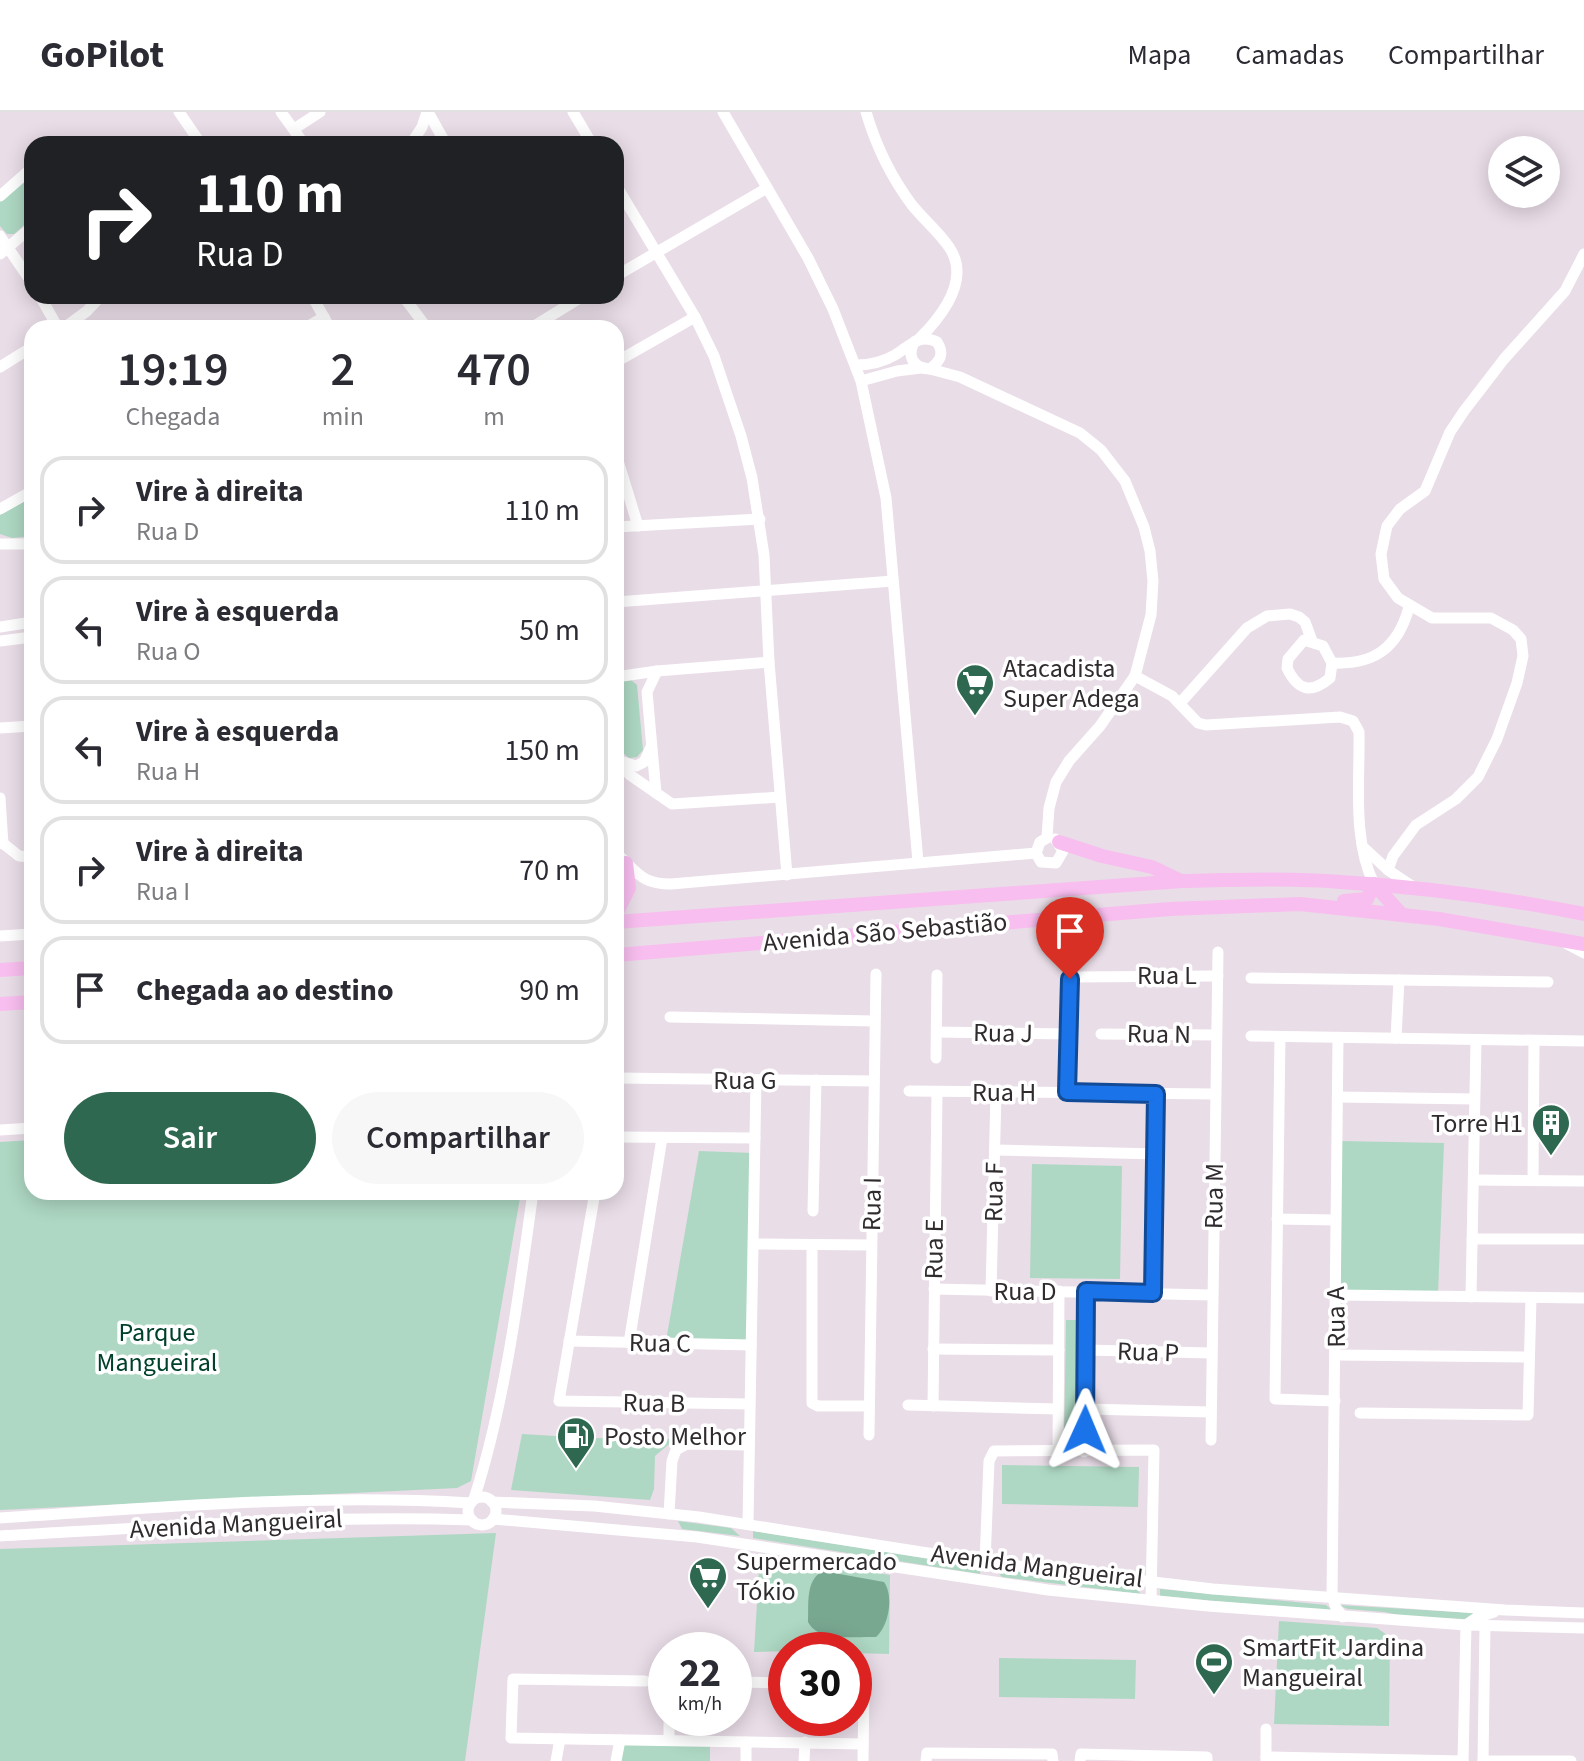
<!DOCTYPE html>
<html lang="pt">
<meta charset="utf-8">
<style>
:root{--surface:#fff;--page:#f7f7f7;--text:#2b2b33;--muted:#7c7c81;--line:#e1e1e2;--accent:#2f6850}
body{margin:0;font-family:"Source Sans 3",sans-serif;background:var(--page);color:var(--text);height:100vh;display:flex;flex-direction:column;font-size:30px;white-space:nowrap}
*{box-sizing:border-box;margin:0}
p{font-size:26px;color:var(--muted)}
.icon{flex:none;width:44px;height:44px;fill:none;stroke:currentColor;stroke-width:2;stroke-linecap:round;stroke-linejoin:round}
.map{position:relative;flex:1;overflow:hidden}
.side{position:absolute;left:24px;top:208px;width:600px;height:880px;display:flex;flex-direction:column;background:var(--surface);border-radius:24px;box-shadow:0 4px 20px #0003}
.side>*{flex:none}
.hud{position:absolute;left:24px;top:24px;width:600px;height:168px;border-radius:24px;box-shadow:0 4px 20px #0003;background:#202124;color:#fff;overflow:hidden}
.tools{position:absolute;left:1488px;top:24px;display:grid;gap:16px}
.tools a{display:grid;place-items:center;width:72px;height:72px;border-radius:50%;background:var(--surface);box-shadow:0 4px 20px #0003;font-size:40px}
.speed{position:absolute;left:648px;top:1520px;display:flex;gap:16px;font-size:40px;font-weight:700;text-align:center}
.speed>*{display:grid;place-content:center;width:104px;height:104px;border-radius:50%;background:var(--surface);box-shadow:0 4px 20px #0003;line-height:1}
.speed small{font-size:20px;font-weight:400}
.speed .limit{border:12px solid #d22;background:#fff;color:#111}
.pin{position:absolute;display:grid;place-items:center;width:68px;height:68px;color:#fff;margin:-82px -34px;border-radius:50% 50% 50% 0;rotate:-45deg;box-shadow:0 0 8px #0007}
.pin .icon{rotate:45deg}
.me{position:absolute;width:88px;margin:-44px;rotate:1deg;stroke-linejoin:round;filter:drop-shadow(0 0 6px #0008)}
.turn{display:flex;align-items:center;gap:28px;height:168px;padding:0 40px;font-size:36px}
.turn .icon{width:104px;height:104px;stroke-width:2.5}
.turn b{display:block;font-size:56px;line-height:68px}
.eta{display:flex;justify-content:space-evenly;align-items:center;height:136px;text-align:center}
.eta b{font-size:48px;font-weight:600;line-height:56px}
.primary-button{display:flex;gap:16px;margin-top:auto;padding:16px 40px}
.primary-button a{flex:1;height:92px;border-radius:48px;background:var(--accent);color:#fff;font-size:32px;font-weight:600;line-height:92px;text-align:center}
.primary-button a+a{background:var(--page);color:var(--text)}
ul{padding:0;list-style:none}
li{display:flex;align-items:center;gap:24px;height:108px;margin:0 16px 12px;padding:0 24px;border:4px solid var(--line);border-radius:24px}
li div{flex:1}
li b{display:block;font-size:30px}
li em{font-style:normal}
header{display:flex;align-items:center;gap:48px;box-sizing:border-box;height:112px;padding:0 40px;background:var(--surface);border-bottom:2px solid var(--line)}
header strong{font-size:38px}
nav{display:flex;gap:44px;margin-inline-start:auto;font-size:28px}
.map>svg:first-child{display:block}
</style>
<header>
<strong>GoPilot</strong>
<nav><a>Mapa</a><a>Camadas</a><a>Compartilhar</a></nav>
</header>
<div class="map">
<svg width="1584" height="1649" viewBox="0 0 1584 1649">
<rect width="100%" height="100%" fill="#e9dde7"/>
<g fill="#aed8c3">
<polygon points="32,61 32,106 14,122 7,122 0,114 0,88"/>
<polygon points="32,385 32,424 12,426 0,422 0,403"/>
<polygon points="624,567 631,568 637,573 643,638 637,645 629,646 621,639 616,574"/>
<polygon points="32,1028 32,1080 521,1080 471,1369 457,1376 0,1398 0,1030"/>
<polygon points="1340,1029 1444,1031 1438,1182 1345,1180 1340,1177"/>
<polygon points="699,1039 753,1041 749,1225 744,1230 666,1229"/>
<polygon points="1032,1052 1122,1054 1120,1167 1030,1166"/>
<polygon points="1066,1208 1079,1208 1078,1307 1070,1307 1070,1320 1078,1326 1076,1331 1064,1331"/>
<polygon points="522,1322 589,1326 588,1348 590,1326 675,1327 655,1344 654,1377 650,1388 511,1378"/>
<polygon points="1002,1353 1139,1355 1138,1395 1002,1392"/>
<polygon points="678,1409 731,1416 740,1424 682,1417"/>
<polygon points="753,1419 981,1455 980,1462 753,1426"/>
<polygon points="496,1421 465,1649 0,1649 0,1437"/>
<polygon points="760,1441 890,1463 889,1542 854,1541 854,1538 754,1540"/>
<polygon points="995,1457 1133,1474 1141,1482 1002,1465"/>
<polygon points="1160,1477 1326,1493 1334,1500 1160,1484"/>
<polygon points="1338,1493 1476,1501 1467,1507 1413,1506 1384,1500 1348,1497"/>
<polygon points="1279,1509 1377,1516 1390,1525 1389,1614 1274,1612"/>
<polygon points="999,1546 1136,1548 1135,1587 999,1585"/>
<polygon points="627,1631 710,1632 710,1649 619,1649 621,1635"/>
</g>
<path fill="#79a891" d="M823,1459L884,1470C894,1484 889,1514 876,1525C855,1524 819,1531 808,1510C809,1492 805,1468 823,1459Z"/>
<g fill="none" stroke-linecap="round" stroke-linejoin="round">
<g stroke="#fff" stroke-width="11">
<polyline points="179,0 201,32"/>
<polyline points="281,0 304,32"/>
<polyline points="428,0 446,32"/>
<polyline points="573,0 592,32"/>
<polyline points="723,0 808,146 833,197 861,269 886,386 918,750"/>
<path d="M866,0C876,34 891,65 912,93C924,108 939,120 949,135C971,167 942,204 919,227"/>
<polyline points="294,17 320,0"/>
<polyline points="61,32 64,32"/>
<polyline points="411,32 422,15 427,0"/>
<polyline points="616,73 695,205 714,244 741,324 752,366 764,443 769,550 787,763"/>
<polyline points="0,84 32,56"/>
<polyline points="0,124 32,171"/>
<polyline points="0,142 32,115"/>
<polyline points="616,164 767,76"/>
<polyline points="40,184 58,216"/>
<polyline points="312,184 330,216"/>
<polyline points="403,184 427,216"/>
<polyline points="64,216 87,199 101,184"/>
<polyline points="305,216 324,205"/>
<polyline points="531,216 583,184"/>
<polyline points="616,250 695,205"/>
<path d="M856,253C870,253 883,250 895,243C910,234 919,221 937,230C945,242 940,249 930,257C913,256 906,244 915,229"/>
<polyline points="0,255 32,235"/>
<path d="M930,257L960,265L1080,321L1101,338L1125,369L1144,415L1150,439L1153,469L1151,503L1135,564L1172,584L1198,611L1206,613L1340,605L1353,609L1359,620C1360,669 1352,727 1374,772"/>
<polyline points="861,269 897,259 921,256"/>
<polyline points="616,342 638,414"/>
<polyline points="0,397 32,379"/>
<polyline points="616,415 760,407"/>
<polyline points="0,432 32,432"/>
<polyline points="616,490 893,469"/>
<polyline points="0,515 32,510"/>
<path d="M1304,528L1323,534L1332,551L1330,566C1311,582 1298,579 1287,556L1288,547Z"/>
<polyline points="0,529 32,525"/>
<path d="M1332,551C1374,553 1398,536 1409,495"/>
<polyline points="616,565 657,559 769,550"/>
<polyline points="1181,590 1247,516 1267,504 1290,502 1299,505 1305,510 1312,529"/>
<polyline points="0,616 32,614"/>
<polyline points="616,648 630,663 672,692 780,685"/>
<polyline points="620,649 636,654 644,650 651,635"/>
<polyline points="656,681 647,580 657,559"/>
<polyline points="0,686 3,732"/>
<polyline points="0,729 19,744 32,745"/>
<polyline points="1363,735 1388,758 1412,774"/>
<path d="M616,741C637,759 640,772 671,772L1036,741"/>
<polyline points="1036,741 1040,730 1047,726 1049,696 1056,670 1069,649 1100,614 1135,564"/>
<polyline points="1036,741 1041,750 1056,751 1063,739 1055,727"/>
<polyline points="1388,758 1393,744 1416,713 1456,687 1478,665 1497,627 1517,571 1523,544 1521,527 1513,518 1491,506 1432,506 1398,486 1384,467 1381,442 1387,414 1400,397 1425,379 1450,320 1464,299 1504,247 1565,179 1584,142"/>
<polyline points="0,824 32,822"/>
<polyline points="1567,832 1584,841"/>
<polyline points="1251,866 1548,870"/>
<polyline points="670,905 874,909"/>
<polyline points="937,920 1069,922"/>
<polyline points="1101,922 1216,923"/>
<polyline points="1251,924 1584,929"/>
<polyline points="1280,925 1275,1287 1335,1289"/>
<polyline points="1396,926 1399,868"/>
<path d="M1338,927C1337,1112 1334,1298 1332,1484L1336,1496L1343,1505"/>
<polyline points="936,946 937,863"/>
<polyline points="616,966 874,969"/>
<polyline points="909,979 1215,982"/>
<polyline points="1067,980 1070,872 1073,865 1218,864"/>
<polyline points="1338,985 1474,987"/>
<polyline points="0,1018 32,1016"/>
<polyline points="616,1025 755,1026"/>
<polyline points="995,1038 1156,1042"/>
<polyline points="1474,1068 1584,1069"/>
<polyline points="1533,1068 1534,929"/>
<polyline points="595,1080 559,1289 749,1292"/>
<polyline points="813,1099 816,968"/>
<polyline points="1277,1107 1335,1108"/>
<polyline points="1472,1127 1582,1127"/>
<polyline points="754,1132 871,1133"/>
<polyline points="812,1133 812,1291 818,1294 869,1294"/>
<polyline points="934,1177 1212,1183"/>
<polyline points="991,1179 996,981"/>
<polyline points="1153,1181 1156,982"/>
<polyline points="1336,1183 1583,1186"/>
<polyline points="1471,1185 1476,929"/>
<polyline points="569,1229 751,1233"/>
<polyline points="629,1231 662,1026"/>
<polyline points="933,1237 1059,1238"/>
<polyline points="1086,1238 1211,1241"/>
<polyline points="1337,1243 1528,1245"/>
<polyline points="908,1293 1058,1297"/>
<polyline points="933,1294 937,980"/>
<polyline points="1085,1297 1210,1300"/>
<polyline points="1360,1301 1528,1303 1531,1186"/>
<polyline points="869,1323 876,862"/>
<polyline points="1211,1328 1218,840"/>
<polyline points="1058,1339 1059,1179"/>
<polyline points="1084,1340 1086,1179"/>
<circle cx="482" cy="1399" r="14"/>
<path d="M474,1387C505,1291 519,1181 533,1080"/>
<polyline points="492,1390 594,1394 699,1405 985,1450 1213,1477 1505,1498 1584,1501"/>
<polyline points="669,1402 672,1349 676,1338 687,1332 748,1333"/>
<path d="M0,1406C156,1396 314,1381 471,1391"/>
<polyline points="493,1407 697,1425 1048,1478 1208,1494 1466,1513 1584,1516"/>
<polyline points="748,1411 756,968"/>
<path d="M0,1424C157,1415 314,1403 472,1408"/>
<polyline points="985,1450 989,1349 994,1339 1154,1338 1151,1488"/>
<polyline points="645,1569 513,1567 511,1626 863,1632"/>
<polyline points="734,1570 786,1571"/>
<polyline points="854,1572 864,1572 863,1649"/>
<polyline points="669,1627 669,1606"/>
<polyline points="1266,1645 1463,1649"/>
<polyline points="556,1649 560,1627"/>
<polyline points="616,1649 620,1628"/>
<polyline points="746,1649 746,1630"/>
<polyline points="804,1649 805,1630"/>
<polyline points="926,1649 927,1641 1052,1642 1053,1649"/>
<polyline points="1080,1649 1081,1642 1207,1645 1207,1649"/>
<polyline points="1266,1649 1266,1617"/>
<polyline points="1463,1649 1466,1513 1476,1506 1494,1500"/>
<polyline points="1483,1649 1485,1514"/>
<polyline points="1483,1649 1571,1649"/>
</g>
<g stroke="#f8beef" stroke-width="14">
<polyline points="1059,730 1102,744 1152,755 1181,769"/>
<polyline points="1374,772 1402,803"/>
<polyline points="1344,789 1367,787 1374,772"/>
<polyline points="616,802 629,776 626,751"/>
<path d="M616,810L1182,769C1235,768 1288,766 1341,770C1423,775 1504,786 1584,802"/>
<polyline points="616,843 1170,797 1300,792 1439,807 1584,832"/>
<polyline points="0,858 32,856"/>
<polyline points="0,892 32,890"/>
</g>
</g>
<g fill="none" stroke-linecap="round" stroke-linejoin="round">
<defs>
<polyline id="route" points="1070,867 1067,980 1156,982 1153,1181 1086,1179 1085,1318"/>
</defs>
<use href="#route" stroke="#114b97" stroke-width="20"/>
<use href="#route" stroke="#1a73e8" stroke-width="14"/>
</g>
<defs>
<symbol id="supermarket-pin" viewBox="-11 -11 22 30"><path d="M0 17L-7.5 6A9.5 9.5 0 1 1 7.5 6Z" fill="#2f6850" stroke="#fff"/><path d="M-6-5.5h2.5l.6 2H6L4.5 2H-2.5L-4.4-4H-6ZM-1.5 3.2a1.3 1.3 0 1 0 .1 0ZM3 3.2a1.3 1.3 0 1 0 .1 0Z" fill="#fff"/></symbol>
<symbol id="building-pin" viewBox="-11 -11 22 30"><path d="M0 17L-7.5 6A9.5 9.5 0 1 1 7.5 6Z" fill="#2f6850" stroke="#fff"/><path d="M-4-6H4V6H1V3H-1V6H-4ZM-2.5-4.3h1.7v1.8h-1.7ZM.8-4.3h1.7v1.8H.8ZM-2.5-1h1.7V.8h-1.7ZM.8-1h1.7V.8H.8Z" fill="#fff"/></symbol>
<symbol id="fuel-pin" viewBox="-11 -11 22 30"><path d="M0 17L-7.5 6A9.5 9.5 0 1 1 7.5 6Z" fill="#2f6850" stroke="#fff"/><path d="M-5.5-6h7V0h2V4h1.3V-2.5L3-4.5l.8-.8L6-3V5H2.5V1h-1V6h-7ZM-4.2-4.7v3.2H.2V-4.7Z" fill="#fff"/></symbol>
<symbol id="stadium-pin" viewBox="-11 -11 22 30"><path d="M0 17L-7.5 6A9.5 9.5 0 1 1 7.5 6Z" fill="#2f6850" stroke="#fff"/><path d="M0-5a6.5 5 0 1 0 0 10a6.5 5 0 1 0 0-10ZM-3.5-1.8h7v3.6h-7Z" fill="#fff"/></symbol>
</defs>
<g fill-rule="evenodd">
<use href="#supermarket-pin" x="953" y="549" width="44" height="60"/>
<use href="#building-pin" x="1529" y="989" width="44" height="60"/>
<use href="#fuel-pin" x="554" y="1302" width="44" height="60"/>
<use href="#supermarket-pin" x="686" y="1442" width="44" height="60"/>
<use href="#stadium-pin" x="1192" y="1528" width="44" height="60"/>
</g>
<g text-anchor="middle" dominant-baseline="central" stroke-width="7" stroke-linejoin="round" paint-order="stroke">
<g font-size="26" fill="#302b2f" stroke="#fff" text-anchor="start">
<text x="1003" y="556">Atacadista<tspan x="1003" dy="30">Super Adega</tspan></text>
<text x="1523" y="1011" text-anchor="end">Torre H1</text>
<text x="604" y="1324">Posto Melhor</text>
<text x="736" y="1449">Supermercado<tspan x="736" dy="30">Tókio</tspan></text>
<text x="1242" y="1535">SmartFit Jardina<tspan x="1242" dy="30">Mangueiral</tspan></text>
</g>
<g font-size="26" fill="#302b2f" stroke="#fff">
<text transform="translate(885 820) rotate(-5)">Avenida São Sebastião</text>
<text x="1167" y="863">Rua L</text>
<text transform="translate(1003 921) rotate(1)">Rua J</text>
<text transform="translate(1159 922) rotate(1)">Rua N</text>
<text x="745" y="968">Rua G</text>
<text x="1004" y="980">Rua H</text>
<text transform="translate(994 1080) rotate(-89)">Rua F</text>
<text transform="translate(1214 1084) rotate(-89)">Rua M</text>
<text transform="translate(872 1092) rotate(-89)">Rua I</text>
<text transform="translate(934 1137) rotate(-89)">Rua E</text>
<text x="1025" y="1179">Rua D</text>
<text transform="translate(1336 1205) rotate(-91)">Rua A</text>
<text transform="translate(660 1231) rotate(1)">Rua C</text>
<text transform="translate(1148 1240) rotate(2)">Rua P</text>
<text transform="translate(654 1291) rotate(1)">Rua B</text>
<text transform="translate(236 1412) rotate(-3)">Avenida Mangueiral</text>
<text transform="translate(1037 1454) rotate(7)">Avenida Mangueiral</text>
</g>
<g font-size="26" fill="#00412b" stroke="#fff">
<text x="157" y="1220">Parque<tspan x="157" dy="30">Mangueiral</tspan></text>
</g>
</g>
</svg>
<div class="tools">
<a><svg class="icon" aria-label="layers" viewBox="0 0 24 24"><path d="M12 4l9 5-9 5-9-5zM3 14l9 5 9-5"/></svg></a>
</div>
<div class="speed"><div>22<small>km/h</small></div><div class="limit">30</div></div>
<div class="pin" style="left:1070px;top:867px;background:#d93025"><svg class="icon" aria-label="arrive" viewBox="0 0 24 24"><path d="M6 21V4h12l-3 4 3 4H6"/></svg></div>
<svg class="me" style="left:1085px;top:1318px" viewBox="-20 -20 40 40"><path d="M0-17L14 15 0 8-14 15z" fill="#1a73e8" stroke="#fff" stroke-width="4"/></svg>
<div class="hud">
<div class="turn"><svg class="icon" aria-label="right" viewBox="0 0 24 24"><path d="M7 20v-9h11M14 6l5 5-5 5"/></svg><div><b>110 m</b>Rua D</div></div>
</div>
<section class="side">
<div class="eta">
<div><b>19:19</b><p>Chegada</p></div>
<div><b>2</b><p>min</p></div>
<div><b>470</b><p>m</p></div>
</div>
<ul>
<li><svg class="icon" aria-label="right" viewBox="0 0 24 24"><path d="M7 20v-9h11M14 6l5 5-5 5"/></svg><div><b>Vire à direita</b><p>Rua D</p></div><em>110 m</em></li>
<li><svg class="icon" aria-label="left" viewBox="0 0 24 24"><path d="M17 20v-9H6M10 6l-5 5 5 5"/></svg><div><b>Vire à esquerda</b><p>Rua O</p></div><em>50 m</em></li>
<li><svg class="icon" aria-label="left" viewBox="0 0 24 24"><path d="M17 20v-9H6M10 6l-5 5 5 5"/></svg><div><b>Vire à esquerda</b><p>Rua H</p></div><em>150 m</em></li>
<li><svg class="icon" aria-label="right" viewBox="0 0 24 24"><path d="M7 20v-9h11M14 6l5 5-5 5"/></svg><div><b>Vire à direita</b><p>Rua I</p></div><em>70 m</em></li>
<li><svg class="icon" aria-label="arrive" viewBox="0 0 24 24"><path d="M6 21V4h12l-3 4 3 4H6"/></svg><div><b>Chegada ao destino</b></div><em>90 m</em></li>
</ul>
<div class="primary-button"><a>Sair</a><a>Compartilhar</a></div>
</section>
</div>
